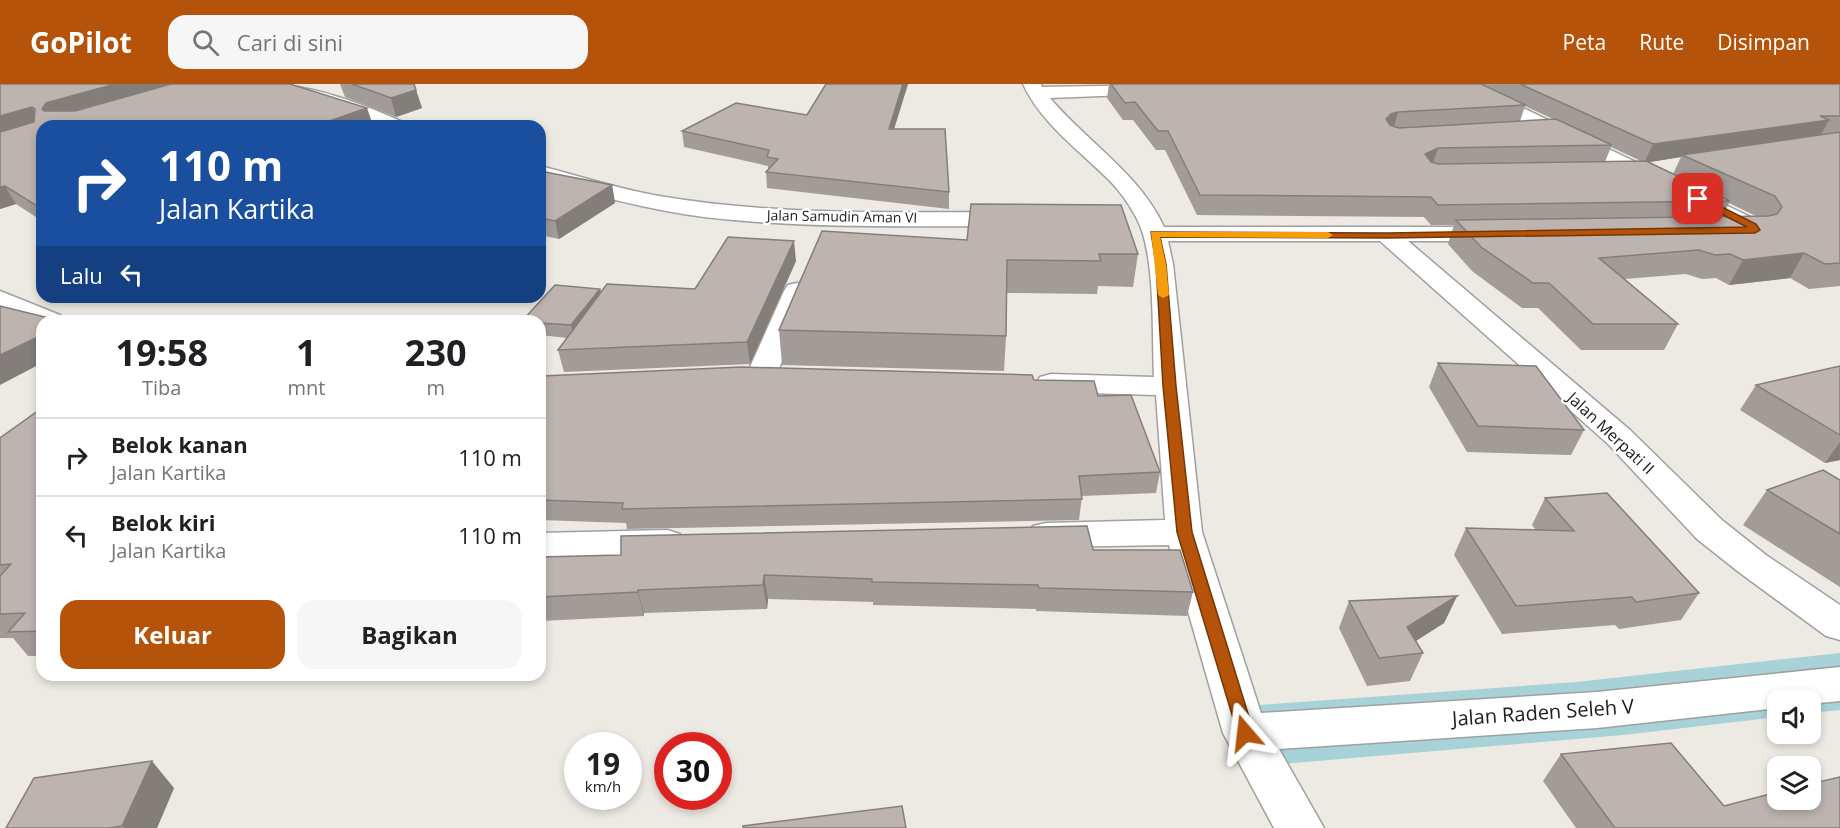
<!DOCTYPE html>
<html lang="id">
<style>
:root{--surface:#fff;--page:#f6f6f6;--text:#202124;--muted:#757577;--line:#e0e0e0;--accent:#b45309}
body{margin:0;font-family:"Open Sans",sans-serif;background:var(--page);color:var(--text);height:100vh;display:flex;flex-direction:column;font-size:22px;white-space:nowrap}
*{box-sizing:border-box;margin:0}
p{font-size:20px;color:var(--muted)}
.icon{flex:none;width:33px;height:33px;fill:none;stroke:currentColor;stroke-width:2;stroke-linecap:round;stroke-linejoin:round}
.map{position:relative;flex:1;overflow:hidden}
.panel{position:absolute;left:36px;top:231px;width:510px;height:366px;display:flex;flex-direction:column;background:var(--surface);border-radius:18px;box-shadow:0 3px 9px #0003}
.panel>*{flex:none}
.top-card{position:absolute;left:36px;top:36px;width:510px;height:183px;border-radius:18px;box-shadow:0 3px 9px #0003;background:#1a4fa0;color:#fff;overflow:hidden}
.fabs{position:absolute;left:1767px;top:606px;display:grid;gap:12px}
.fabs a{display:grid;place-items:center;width:54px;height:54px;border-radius:12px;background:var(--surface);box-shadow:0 3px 9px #0003;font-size:30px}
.speed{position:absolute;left:564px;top:648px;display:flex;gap:12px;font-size:30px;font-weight:700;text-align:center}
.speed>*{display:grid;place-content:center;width:78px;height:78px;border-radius:50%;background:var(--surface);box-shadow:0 3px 9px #0003;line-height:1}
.speed small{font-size:15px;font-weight:400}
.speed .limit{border:9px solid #d22;background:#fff;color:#111}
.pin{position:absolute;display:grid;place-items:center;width:51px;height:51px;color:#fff;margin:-26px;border-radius:12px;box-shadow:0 3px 9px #0006}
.me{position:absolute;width:66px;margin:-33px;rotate:343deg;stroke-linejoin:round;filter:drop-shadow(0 0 4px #0008)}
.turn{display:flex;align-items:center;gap:21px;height:126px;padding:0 24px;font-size:27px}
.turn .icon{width:78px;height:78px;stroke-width:2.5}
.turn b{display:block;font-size:42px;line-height:51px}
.then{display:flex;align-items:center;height:57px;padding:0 24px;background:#0003;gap:12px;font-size:22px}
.eta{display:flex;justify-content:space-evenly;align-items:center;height:102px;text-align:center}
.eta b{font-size:36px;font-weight:700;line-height:42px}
.button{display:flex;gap:12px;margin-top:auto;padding:12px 24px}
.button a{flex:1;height:69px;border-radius:18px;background:var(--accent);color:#fff;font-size:24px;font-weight:700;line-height:69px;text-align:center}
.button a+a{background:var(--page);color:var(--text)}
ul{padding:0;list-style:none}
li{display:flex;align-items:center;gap:18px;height:78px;padding:0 24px;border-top:2px solid var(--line)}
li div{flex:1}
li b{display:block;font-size:22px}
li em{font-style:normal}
header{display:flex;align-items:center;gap:36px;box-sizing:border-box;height:84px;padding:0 30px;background:var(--accent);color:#fff}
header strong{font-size:28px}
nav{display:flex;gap:33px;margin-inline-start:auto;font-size:21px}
.search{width:420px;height:54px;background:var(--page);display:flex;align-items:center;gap:15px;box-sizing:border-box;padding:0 21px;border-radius:18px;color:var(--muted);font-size:22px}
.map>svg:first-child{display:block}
</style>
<header>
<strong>GoPilot</strong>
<div class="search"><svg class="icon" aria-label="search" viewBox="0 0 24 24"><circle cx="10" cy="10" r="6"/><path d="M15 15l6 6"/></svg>Cari di sini</div>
<nav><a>Peta</a><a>Rute</a><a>Disimpan</a></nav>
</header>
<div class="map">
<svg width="1840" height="744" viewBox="0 0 1840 744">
<rect width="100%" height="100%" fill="#ede9e3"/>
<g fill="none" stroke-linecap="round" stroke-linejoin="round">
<g fill="#a6d2d8" fill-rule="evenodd">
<polygon points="1840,569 1840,583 1577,614 1259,637 1252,635 1249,629 1252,623 1259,621 1577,598"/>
<polygon points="1840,610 1840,626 1810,629 1810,616 1802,616 1810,613"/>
<polygon points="1778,617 1778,633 1623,651 1282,680 1275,677 1272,671 1275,665 1282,662 1623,635"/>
</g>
<defs>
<g id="minor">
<path d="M264,0C311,0 360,19 403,38L406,42H380L360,33L267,4Z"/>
<path d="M1023,0H1041L1042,3L1158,1L1161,5L1158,9L1152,10L1050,14C1086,57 1140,90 1164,143H1497L1505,145L1509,150L1505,155L1497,157H1408L1630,346L1723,437L1766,471L1840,521V556L1826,552L1740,489L1697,455L1608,360L1380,157H1168L1173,180L1202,448L1261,629L1597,608L1840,583V617L1810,620V616H1778V624L1597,644L1279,665L1324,744H1274L1223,649L1169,461L1046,463L1033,460L1028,451L1033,442L1046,439L1165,436L1156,311L1051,308L1040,305L1036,299L1040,293L1051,290L1154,293C1152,249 1155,191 1143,150C1138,132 1122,109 1109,96C1080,67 1040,38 1023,0Z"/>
<path d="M1450,0H1473L1763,139L1767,144C1758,157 1742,155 1729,152L1725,147L1731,141L1453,4Z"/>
<path d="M540,82C580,92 618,105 659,112C776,132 895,128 1013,128L1021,130L1025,135L1021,140L1013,142C910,142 806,145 704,133C648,126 594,111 540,95Z"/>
<polygon points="797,199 806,201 810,207 776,292 771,298 761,301 751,298 746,292 784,207 788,201"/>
<polygon points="0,207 60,231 64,237 42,237 42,243 0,225"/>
<polygon points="667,446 680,450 685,459 680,468 667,472 540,475 540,449"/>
</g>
</defs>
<use href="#minor" stroke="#a0a0a0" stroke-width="3"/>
<use href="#minor" fill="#fff" fill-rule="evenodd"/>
</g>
<g fill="#a39b97" fill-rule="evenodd">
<polygon points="0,0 373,41 370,42 42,42 42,137 16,120 0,125"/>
<polygon points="340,0 414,0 422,24 396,33 345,13"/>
<polygon points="826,0 908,0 894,45 949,108 949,125 767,104 766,88 768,85 768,82 684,63 682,47 807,31"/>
<path d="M1109,0H1840V202L1809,205L1790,194L1729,201L1716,194L1702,195L1686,190L1625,195L1678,240L1664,266H1581L1538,224H1522L1472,187L1448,160L1454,141H1431L1424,133L1197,131L1165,66H1156L1133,36H1123L1107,14ZM1525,22L1553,35L1520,37ZM1611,63L1641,77L1605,78ZM1681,73L1673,90L1649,78ZM1729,119L1756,132L1722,133Z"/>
<polygon points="540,87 612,101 615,119 559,155 540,151"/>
<polygon points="822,147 1138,170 1133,203 1098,202 1097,210 1007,209 1006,252 1004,287 782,281 779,246"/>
<polygon points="796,177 750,280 564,288 558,266 567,254 540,251 540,237 600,205 601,209 695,205"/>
<polygon points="1438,279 1584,346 1571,371 1467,368 1429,303"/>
<polygon points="1840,282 1840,376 1825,379 1740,326 1756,301"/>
<polygon points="540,295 1034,296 1098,312 1160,388 1156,409 1082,412 1079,436 627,445 626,439 540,436"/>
<polygon points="42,324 42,572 28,572 13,554 0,554 0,354"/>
<polygon points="1840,396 1840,503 1743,441 1767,406"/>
<polygon points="1545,414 1699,509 1681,536 1619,545 1615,541 1502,550 1454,471 1466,444 1536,446 1532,441"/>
<polygon points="1093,466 1193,508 1187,532 1036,527 1036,525 873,521 873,518 768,515 767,525 644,529 644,532 540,537 540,473"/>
<polygon points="1457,512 1444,539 1416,557 1423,569 1410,597 1367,602 1339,544 1349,517"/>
<polygon points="1561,670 1724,722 1840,744 1576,744 1543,697"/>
<polygon points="174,704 157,744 6,744"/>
</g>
<g fill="#847e7b">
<polygon points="115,0 178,0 55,36 42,25 46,19"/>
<polygon points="903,0 908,0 889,61 889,45"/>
<polygon points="416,6 422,24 396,33 391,14"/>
<polygon points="32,23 41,40 0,52 0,32"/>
<polygon points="367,24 373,41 370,42 315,42"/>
<polygon points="1398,28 1393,46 1385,48 1386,35 1391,30"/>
<polygon points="1829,36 1819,54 1682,71 1681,73 1644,79 1653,60"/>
<polygon points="1438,64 1432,83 1425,70"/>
<polygon points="612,101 615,119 559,155 555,137"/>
<polygon points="5,102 16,120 0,125 0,103"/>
<polygon points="794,157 796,177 750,280 747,258"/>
<polygon points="1804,169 1790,194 1729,201 1743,176"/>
<polygon points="600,205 603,218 574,254 571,241"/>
<polygon points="42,251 42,279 0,301 0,271"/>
<polygon points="1840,358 1840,376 1825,379"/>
<polygon points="764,491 768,515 767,525 763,501"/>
<polygon points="638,506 644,529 644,532 638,508"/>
<polygon points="1457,512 1444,539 1395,570 1407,543"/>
<polygon points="152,677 174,704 157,744 124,744 122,742"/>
</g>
<g fill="#bdb4b0" stroke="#847e7b" stroke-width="1.5">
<polygon points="0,0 115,0 46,19 42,25 44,27 75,27 171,0 290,0 367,24 315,42 42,42 42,125 5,102 0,103 0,48 34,38 35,25 32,23 0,32"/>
<polygon points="352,0 414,0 416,6 391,14"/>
<polygon points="826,0 903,0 889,45 945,45 949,108 766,88 778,75 767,73 769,66 682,47 736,19 807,31"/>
<polygon points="1111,0 1481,0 1526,21 1398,28 1391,30 1386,35 1390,41 1399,44 1556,35 1612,61 1438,64 1425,70 1431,78 1438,80 1646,77 1730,117 1438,121 1431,113 1200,111 1168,47 1158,47 1135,18 1125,19"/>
<polygon points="1520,0 1840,0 1840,32 1820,32 1829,36 1653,60"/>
<polygon points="1840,48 1840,179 1825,180 1804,169 1743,176 1730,170 1715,171 1699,166 1599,174 1678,240 1593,240 1549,199 1533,199 1481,163 1456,136 1768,132 1777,130 1782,123 1775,112 1682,71"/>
<polygon points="540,87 612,101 555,137 540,134"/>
<polygon points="971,120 1121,121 1138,170 1099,170 1101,177 1007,176 1006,252 779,246 822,147 967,156"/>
<polygon points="728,153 794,157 747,258 558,266 607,200 695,205"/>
<polygon points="555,201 600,205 571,241 540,239 540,237 522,237"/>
<polygon points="0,222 61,237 42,237 42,251 0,271"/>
<polygon points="1438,279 1536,282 1584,346 1478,342"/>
<polygon points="1840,282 1840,351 1756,301"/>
<polygon points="741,283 1032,291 1034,296 1094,297 1098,312 1131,311 1160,388 1079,392 1082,415 622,425 623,419 540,416 540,295 542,292"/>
<polygon points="42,324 42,377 38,380 42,380 42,547 8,548 25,529 0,530 0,492 11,480 0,481 0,354"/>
<polygon points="1823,386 1840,396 1840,450 1767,406"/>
<polygon points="1607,409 1699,509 1636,518 1632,513 1516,522 1466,444 1574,447 1545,414"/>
<polygon points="1087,442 1093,466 1180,466 1193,508 1039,504 1038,501 872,498 872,495 764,491 763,501 638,506 638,508 540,513 540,473 621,471 621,452"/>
<polygon points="1457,512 1407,543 1423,569 1379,574 1349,517"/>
<polygon points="1671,659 1724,722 1778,708 1778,716 1810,716 1810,700 1840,693 1840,744 1615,744 1561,670"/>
<polygon points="152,677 122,742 109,744 6,744 34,694"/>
<polygon points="902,722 906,744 743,744 743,742"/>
</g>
<polygon fill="#b45309" stroke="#753606" stroke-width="1.5" points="1695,113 1702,113 1756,140 1760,146 1755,149 1387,154 1160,153 1166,180 1176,302 1192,448 1254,649 1252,654 1245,656 1239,654 1177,448 1163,302 1156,180 1151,148 1387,149 1747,143 1695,117"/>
<polygon fill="#f59e0b" points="1151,148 1328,148 1333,151 1328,154 1160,153 1166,180 1169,211 1163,214 1158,211"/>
<g text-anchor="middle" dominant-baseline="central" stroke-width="5" stroke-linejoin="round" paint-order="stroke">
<g font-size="14" fill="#1c1c1c" stroke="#fff">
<text transform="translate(842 132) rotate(1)">Jalan Samudin Aman VI</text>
</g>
<g font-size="16" fill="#1c1c1c" stroke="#fff">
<text transform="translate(1611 349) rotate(43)">Jalan Merpati II</text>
</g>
<g font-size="20" fill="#1c1c1c" stroke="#fff">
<text transform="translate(1543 628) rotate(-4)">Jalan Raden Seleh V</text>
</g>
</g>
</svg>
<div class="fabs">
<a><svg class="icon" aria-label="sound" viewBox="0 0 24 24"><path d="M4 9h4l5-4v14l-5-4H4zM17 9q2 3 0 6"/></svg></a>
<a><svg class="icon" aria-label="layers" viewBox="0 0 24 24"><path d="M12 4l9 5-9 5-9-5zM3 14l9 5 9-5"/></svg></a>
</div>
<div class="speed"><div>19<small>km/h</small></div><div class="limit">30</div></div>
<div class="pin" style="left:1698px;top:115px;background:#d93025"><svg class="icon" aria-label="arrive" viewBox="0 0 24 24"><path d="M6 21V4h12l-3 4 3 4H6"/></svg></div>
<svg class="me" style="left:1245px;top:649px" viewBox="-20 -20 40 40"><path d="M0-17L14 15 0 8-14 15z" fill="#b45309" stroke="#fff" stroke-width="4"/></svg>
<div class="top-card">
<div class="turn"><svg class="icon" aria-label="right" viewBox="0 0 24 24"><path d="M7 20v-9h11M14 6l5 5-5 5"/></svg><div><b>110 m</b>Jalan Kartika</div></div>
<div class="then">Lalu<svg class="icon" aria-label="left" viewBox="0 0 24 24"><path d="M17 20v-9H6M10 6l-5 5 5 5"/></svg></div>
</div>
<section class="panel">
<div class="eta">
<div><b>19:58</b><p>Tiba</p></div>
<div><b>1</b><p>mnt</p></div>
<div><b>230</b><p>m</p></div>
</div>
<ul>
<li><svg class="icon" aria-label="right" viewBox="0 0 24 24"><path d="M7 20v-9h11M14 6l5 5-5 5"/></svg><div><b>Belok kanan</b><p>Jalan Kartika</p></div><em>110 m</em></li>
<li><svg class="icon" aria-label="left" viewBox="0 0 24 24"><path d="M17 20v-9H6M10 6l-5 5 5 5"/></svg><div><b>Belok kiri</b><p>Jalan Kartika</p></div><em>110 m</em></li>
</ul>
<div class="button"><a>Keluar</a><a>Bagikan</a></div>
</section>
</div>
